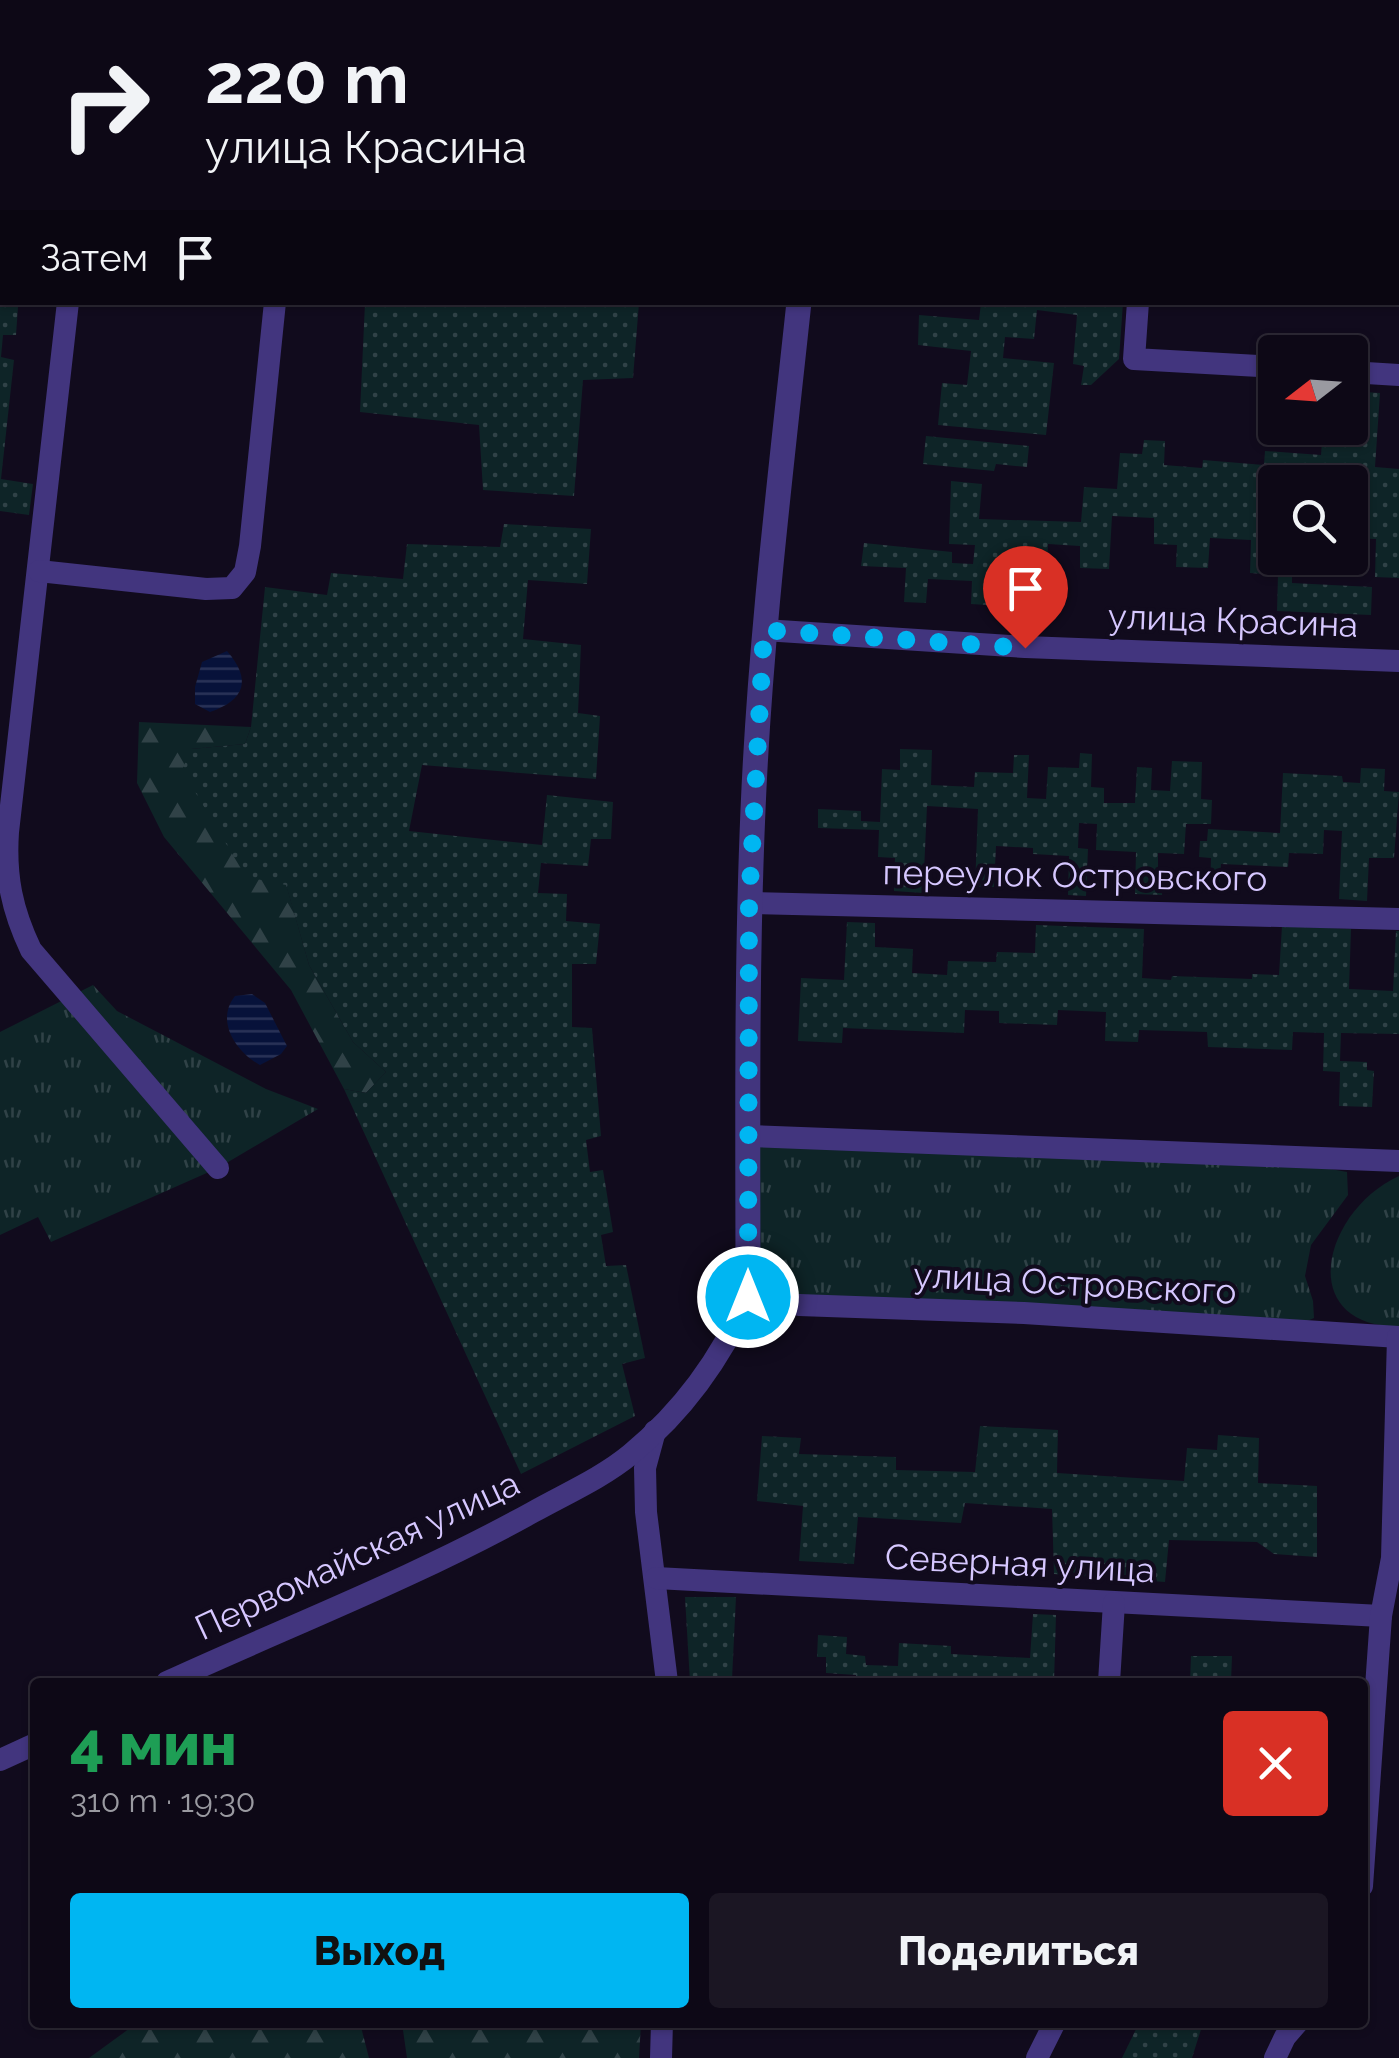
<!DOCTYPE html>
<html lang="ru">
<meta charset="utf-8">
<style>
:root{--surface:#0d0816;--page:#1b1623;--text:#f1f3f6;--muted:#9a9aa1;--line:#2d2935;--accent:#00b6f2}
body{margin:0;font-family:Raleway,sans-serif;background:var(--page);color:var(--text);height:100vh;display:flex;flex-direction:column;font-size:38px;white-space:nowrap}
*{box-sizing:border-box;margin:0}
p{font-size:32px;color:var(--muted)}
.icon{flex:none;width:55px;height:55px;fill:none;stroke:currentColor;stroke-width:2;stroke-linecap:round;stroke-linejoin:round}
.map{position:relative;flex:1;overflow:hidden}
.panel{position:absolute;left:30px;top:1678px;width:1338px;height:350px;display:flex;flex-direction:column;background:var(--surface);border-radius:10px;box-shadow:0 2px 8px #0004,0 0 0 2px var(--line)}
.panel>*{flex:none}
.guide{position:absolute;left:0px;top:0px;width:1400px;height:305px;box-shadow:0 2px 8px #0004,0 0 0 2px var(--line);background:#0d0816;color:var(--text);overflow:hidden}
.needle{width:65px;rotate:253deg}
.controls{position:absolute;left:1258px;top:335px;display:grid;gap:20px}
.controls a{display:grid;place-items:center;width:110px;height:110px;border-radius:10px;background:var(--surface);box-shadow:0 2px 8px #0004,0 0 0 2px var(--line);font-size:50px}
.pin{position:absolute;display:grid;place-items:center;width:85px;height:85px;color:#fff;margin:-102px -42px;border-radius:50% 50% 50% 0;rotate:-45deg;box-shadow:0 0 10px #0007}
.pin .icon{rotate:45deg}
.me{position:absolute;width:110px;margin:-55px;rotate:0deg;stroke-linejoin:round;filter:drop-shadow(0 0 8px #0008)}
.turn{display:flex;align-items:center;gap:35px;height:210px;padding:0 40px;font-size:45px}
.turn .icon{width:130px;height:130px;stroke-width:2.5}
.turn b{display:block;font-size:70px;line-height:85px}
.then{display:flex;align-items:center;height:95px;padding:0 40px;background:#0003;gap:20px;font-size:38px}
.round{display:grid;place-items:center;flex:none;width:105px;height:105px;border-radius:10px;background:var(--page)}
.summary{display:flex;align-items:center;justify-content:space-between;height:170px;padding:0 40px}
h1{font-size:60px;font-weight:800;line-height:75px;color:#1e9e55}
.primary-button{display:flex;gap:20px;margin-top:auto;padding:20px 40px}
.primary-button a{flex:1;height:115px;border-radius:10px;background:var(--accent);color:#111;font-size:40px;font-weight:800;line-height:115px;text-align:center}
.primary-button a+a{background:var(--page);color:var(--text)}
.map>svg:first-child{display:block}
</style>
<div class="map">
<svg width="1399" height="2058" viewBox="0 0 1399 2058">
<defs>
<pattern id="grass-tufts" width="24" height="20" patternUnits="userSpaceOnUse" patternTransform="scale(2.5)"><rect width="24" height="20" fill="#0e2427"/><path d="M3 7l-1-3M5 7V3M7 7l1-3M15 17l-1-3M17 17v-4M19 17l1-3" fill="none" stroke="#304247"/></pattern>
<pattern id="forest-firs" width="22" height="20" patternUnits="userSpaceOnUse" patternTransform="scale(2.5)"><rect width="22" height="20" fill="#0e2427"/><path d="M5 1l3.5 6h-7zM16 11l3.5 6h-7z" fill="#304247"/></pattern>
<pattern id="garden-dots" width="8" height="8" patternUnits="userSpaceOnUse" patternTransform="scale(2.5)"><rect width="8" height="8" fill="#0e2427"/><path d="M2 2h.1M6 6h.1" fill="none" stroke="#304247" stroke-width="1.8" stroke-linecap="round"/></pattern>
<pattern id="water-rules" width="6" height="5" patternUnits="userSpaceOnUse" patternTransform="scale(2.5)"><rect width="6" height="5" fill="#07123a"/><path d="M0 2.5h6" fill="none" stroke="#2a3358"/></pattern>
</defs>
<rect width="100%" height="100%" fill="#110b1d"/>
<g fill="url(#grass-tufts)">
<polygon points="93,985 117,1011 266,1089 318,1109 218,1168 51,1242 38,1217 0,1235 0,1032"/>
<polygon points="757,1142 1319,1167 1347,1172 1348,1195 1311,1245 1305,1276 1313,1301 1314,1318 1300,1324 803,1297 772,1290 756,1272"/>
<path d="M1399,1176V1327C1293,1325 1324,1210 1399,1176Z"/>
</g>
<g fill="url(#forest-firs)">
<polygon points="139,722 251,727 245,744 191,749 286,884 309,965 353,1042 386,1072 366,1093 344,1089 291,990 164,837 137,783"/>
<polygon points="137,2023 360,2023 369,2058 89,2058"/>
<polygon points="402,2023 641,2023 639,2058 407,2058"/>
</g>
<g fill="url(#garden-dots)">
<polygon points="365,303 639,303 633,378 583,380 574,496 483,490 479,425 360,412"/>
<polygon points="981,303 1123,303 1119,359 1091,385 1081,385 1084,366 1073,364 1077,315 1037,310 1034,339 1005,337 1003,358 1054,363 1046,435 938,425 942,383 967,385 971,351 918,345 919,315 979,320"/>
<polygon points="0,304 18,307 16,335 3,335 1,357 14,360 1,479 33,484 29,515 0,511"/>
<polygon points="1350,391 1380,393 1375,467 1399,469 1399,578 1375,577 1376,539 1350,538 1350,482 1275,482 1275,558 1279,558 1279,562 1292,563 1292,583 1372,587 1371,615 1277,611 1278,575 1250,573 1251,540 1210,538 1208,568 1176,567 1177,545 1154,544 1154,518 1112,516 1109,569 1080,568 1080,546 1048,544 1047,566 998,564 997,591 1003,592 1002,606 971,604 972,581 928,579 926,603 904,602 906,568 861,566 864,543 952,552 952,563 973,564 975,545 949,544 951,481 982,484 979,519 1081,522 1084,487 1117,489 1120,453 1142,454 1144,440 1165,441 1164,465 1202,468 1203,460 1264,465 1265,451 1321,455 1323,428 1350,428"/>
<polygon points="926,436 1029,446 1027,467 996,464 994,471 923,464"/>
<polygon points="504,524 591,529 587,584 528,580 523,639 581,645 578,713 600,716 596,779 422,765 409,831 542,845 547,795 613,802 611,839 591,839 588,866 541,863 538,893 567,894 566,921 600,924 596,964 572,964 572,1027 592,1028 601,1136 586,1140 590,1172 603,1170 613,1232 601,1235 606,1266 626,1265 645,1358 622,1364 635,1416 521,1474 344,1089 366,1093 386,1072 353,1042 309,965 286,885 246,877 182,770 191,749 245,744 251,727 265,587 327,595 331,573 403,579 407,544 500,547"/>
<polygon points="900,749 932,750 931,785 974,787 975,772 1013,773 1014,755 1029,755 1027,798 1046,799 1048,767 1079,768 1080,753 1092,754 1091,787 1104,788 1104,803 1135,803 1137,767 1152,768 1151,790 1170,791 1172,761 1202,762 1201,799 1212,800 1211,824 1186,824 1184,854 1158,853 1158,878 1163,879 1162,895 1135,894 1136,852 1096,850 1097,824 1079,823 1078,848 1088,849 1086,896 1068,895 1069,856 1033,854 1033,848 996,846 994,887 975,887 978,809 927,806 923,893 894,891 895,858 878,857 879,830 818,828 818,809 861,811 861,821 880,822 882,769 900,770"/>
<polygon points="1361,768 1385,769 1384,791 1399,792 1394,858 1369,858 1367,901 1339,899 1342,831 1324,830 1323,854 1289,853 1288,867 1221,864 1219,892 1210,891 1211,858 1199,857 1200,841 1207,841 1208,829 1280,833 1283,773 1342,776 1343,782 1360,783"/>
<polygon points="847,922 875,923 875,947 913,949 912,973 947,975 948,961 996,962 997,952 1035,953 1036,925 1144,929 1142,978 1171,980 1172,976 1252,979 1252,974 1279,975 1282,926 1351,929 1349,989 1393,991 1396,931 1399,931 1399,1034 1341,1033 1340,1061 1367,1062 1367,1070 1374,1071 1372,1107 1339,1106 1340,1072 1323,1071 1324,1033 1293,1032 1292,1050 1208,1047 1207,1032 1139,1030 1138,1042 1105,1041 1106,1012 1058,1010 1057,1025 999,1023 999,1011 965,1010 964,1033 843,1028 842,1043 798,1041 801,978 844,980"/>
<polygon points="980,1426 1058,1430 1057,1473 1184,1481 1187,1448 1217,1450 1218,1435 1259,1438 1258,1483 1317,1486 1317,1557 1274,1554 1257,1542 1169,1540 1165,1582 1054,1574 1052,1509 965,1503 961,1523 858,1517 854,1564 799,1561 803,1506 757,1501 762,1436 801,1438 799,1454 896,1457 896,1470 975,1472"/>
<polygon points="685,1597 736,1597 732,1679 780,1682 690,1682"/>
<polygon points="1033,1614 1056,1615 1054,1682 857,1682 856,1675 826,1673 826,1657 817,1657 818,1635 847,1637 846,1654 865,1656 866,1665 898,1666 899,1643 951,1646 951,1654 1030,1658"/>
<polygon points="1191,1656 1232,1656 1231,1682 1190,1682"/>
<polygon points="1139,2023 1203,2022 1203,2023 1192,2058 1122,2058"/>
</g>
<g fill="url(#water-rules)">
<path d="M227,651C252,680 245,700 210,712L195,704V687L202,662Z"/>
<path d="M252,994L265,1003L287,1046L281,1054L260,1065C236,1052 215,1021 235,996Z"/>
</g>
<g fill="none" stroke-linecap="round" stroke-linejoin="round">
<g stroke="#42357e" stroke-width="22">
<polyline points="1398,92 1399,92"/>
<polyline points="0,140 2,140"/>
<path d="M68,302L8,832C5,877 12,910 31,950L218,1168"/>
<polyline points="1138,302 1134,359 1275,367"/>
<polyline points="1350,372 1399,375"/>
<polyline points="39,571 206,589 232,588 245,572 250,546 275,302"/>
<polyline points="764,630 1025,647 1399,661"/>
<polyline points="749,903 1399,919"/>
<polyline points="748,1136 1399,1161"/>
<polyline points="655,1431 645,1468 646,1512 667,1682"/>
<polyline points="656,1578 1381,1616"/>
<path d="M167,1682C289,1626 414,1578 533,1512C565,1494 602,1478 631,1454C683,1411 721,1359 748,1297L799,1305L1024,1313L1399,1337"/>
<polyline points="1109,1682 1114,1603"/>
<polyline points="0,1760 35,1744"/>
<polyline points="1362,1886 1381,1616 1392,1558 1398,1337"/>
<polyline points="661,2058 662,2022"/>
<polyline points="1037,2058 1055,2022"/>
<polyline points="1275,2058 1285,2037 1298,2022"/>
</g>
<g stroke="#42357e" stroke-width="25">
<polyline points="831,2 832,0"/>
<path d="M748,1297C748,1135 746,973 753,810C760,640 781,471 799,302"/>
</g>
</g>
<g fill="none" stroke-linecap="round" stroke-linejoin="round">
<polyline stroke="#00b6f2" stroke-width="18" stroke-dasharray="0 32.4" points="748,1297 749,903 764,630 1025,648"/>
</g>
<g text-anchor="middle" dominant-baseline="central" stroke-width="8" stroke-linejoin="round" paint-order="stroke">
<g font-size="35" fill="#d6c7ff" stroke="#110b1d">
<text transform="translate(1233 620) rotate(2)">улица Красина</text>
<text transform="translate(1075 875) rotate(1)">переулок Островского</text>
<text transform="translate(1075 1283) rotate(3)">улица Островского</text>
<text transform="translate(357 1555) rotate(-25)">Первомайская улица</text>
<text transform="translate(1020 1563) rotate(3)">Северная улица</text>
</g>
</g>
</svg>
<div class="controls">
<a><svg class="needle" viewBox="-14 -14 28 28"><path d="M0-13l5 13h-10z" fill="#e53935"/><path d="M0 13l5-13h-10z" fill="#9a9aa1"/></svg></a>
<a><svg class="icon" aria-label="search" viewBox="0 0 24 24"><circle cx="10" cy="10" r="6"/><path d="M15 15l6 6"/></svg></a>
</div>
<div class="pin" style="left:1025px;top:648px;background:#d93025"><svg class="icon" aria-label="arrive" viewBox="0 0 24 24"><path d="M6 21V4h12l-3 4 3 4H6"/></svg></div>
<svg class="me" style="left:748px;top:1297px" viewBox="-20 -20 40 40"><circle r="17" fill="#00b6f2" stroke="#fff" stroke-width="3"/><path d="M0-11L8 9 0 5-8 9z" fill="#fff"/></svg>
<div class="guide">
<div class="turn"><svg class="icon" aria-label="right" viewBox="0 0 24 24"><path d="M7 20v-9h11M14 6l5 5-5 5"/></svg><div><b>220 m</b>улица Красина</div></div>
<div class="then">Затем<svg class="icon" aria-label="arrive" viewBox="0 0 24 24"><path d="M6 21V4h12l-3 4 3 4H6"/></svg></div>
</div>
<section class="panel">
<div class="summary"><div><h1>4 мин</h1><p>310 m · 19:30</p></div><a class="round" style="background:#d93025;color:#fff"><svg class="icon" aria-label="close" viewBox="0 0 24 24"><path d="M6 6l12 12M18 6L6 18"/></svg></a></div>
<div class="primary-button"><a>Выход</a><a>Поделиться</a></div>
</section>
</div>
